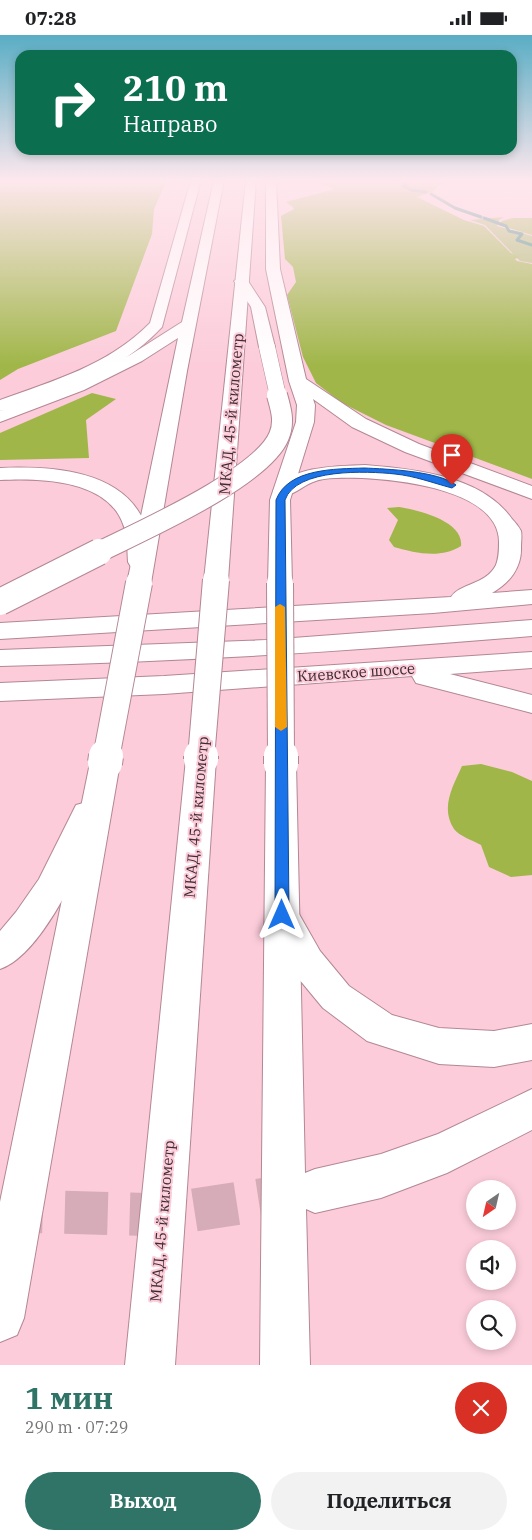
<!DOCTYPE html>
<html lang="ru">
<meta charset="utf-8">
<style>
:root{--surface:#fff;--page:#f2f2f2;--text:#202124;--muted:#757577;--accent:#307468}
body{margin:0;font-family:"IBM Plex Serif",serif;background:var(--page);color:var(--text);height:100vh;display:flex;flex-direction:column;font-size:19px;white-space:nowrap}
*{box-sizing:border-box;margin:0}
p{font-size:16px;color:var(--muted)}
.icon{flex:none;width:28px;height:28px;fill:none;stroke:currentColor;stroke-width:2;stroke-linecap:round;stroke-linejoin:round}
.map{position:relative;height:1330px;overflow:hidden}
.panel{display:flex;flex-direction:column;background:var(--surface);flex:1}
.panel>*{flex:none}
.banner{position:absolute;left:15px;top:15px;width:502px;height:105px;border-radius:15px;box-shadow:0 2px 8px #0003;background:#0b6e4f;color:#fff;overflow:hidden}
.needle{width:32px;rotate:214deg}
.fabs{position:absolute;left:466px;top:1145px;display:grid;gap:10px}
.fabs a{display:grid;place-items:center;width:50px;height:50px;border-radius:50%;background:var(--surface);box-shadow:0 2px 8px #0003;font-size:25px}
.pin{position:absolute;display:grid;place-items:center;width:42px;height:42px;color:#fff;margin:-51px -21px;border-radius:50% 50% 50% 0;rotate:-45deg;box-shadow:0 0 5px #0007}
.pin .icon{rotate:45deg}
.me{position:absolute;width:55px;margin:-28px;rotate:0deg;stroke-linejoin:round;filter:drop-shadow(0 0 4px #0008)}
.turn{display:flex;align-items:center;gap:18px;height:105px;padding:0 25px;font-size:22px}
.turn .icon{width:65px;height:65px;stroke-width:2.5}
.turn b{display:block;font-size:35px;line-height:42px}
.round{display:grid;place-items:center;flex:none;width:52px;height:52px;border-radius:26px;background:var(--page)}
.head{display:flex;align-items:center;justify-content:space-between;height:85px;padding:0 25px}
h1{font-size:30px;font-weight:700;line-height:38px;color:var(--accent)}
.action{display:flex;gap:10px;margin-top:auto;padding:10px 25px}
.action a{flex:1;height:58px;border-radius:30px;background:var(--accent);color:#fff;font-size:20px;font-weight:700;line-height:58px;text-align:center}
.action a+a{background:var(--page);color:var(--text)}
.status{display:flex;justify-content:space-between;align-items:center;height:35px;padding:0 25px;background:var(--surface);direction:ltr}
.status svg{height:14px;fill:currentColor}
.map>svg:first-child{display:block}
</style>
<div class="status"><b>07:28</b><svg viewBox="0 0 49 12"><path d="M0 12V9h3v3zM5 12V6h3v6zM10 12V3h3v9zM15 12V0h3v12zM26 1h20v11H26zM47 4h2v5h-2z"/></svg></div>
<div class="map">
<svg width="532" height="1330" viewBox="0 0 532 1330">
<rect width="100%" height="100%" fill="#fcccda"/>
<polygon fill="#a5b762" points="504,182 499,185 497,191 532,201 532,228 520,226 485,190 470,185"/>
<g fill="#a0b648">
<polygon points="0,145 167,145 154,174 152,199 116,296 18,334 0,345"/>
<polygon points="311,145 444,145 446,149 439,150 434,156 417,162 464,185 484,191 511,218 520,222 515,224 517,226 532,229 532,444 386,390 342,368 316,348 303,322 287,260 296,247 293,232 285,224 281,181 294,174 293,172 286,167 335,154"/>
<polygon points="513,183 532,183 532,200 499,190 502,186"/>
<polygon points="92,358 116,364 86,385 89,423 0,425 0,398"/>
<path d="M399,472C418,475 464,486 461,511C441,524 415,518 394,512L389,505L398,485L387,473Z"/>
<path d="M481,729L512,737L532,746V840L511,842L489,832L481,810C474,806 459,801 454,794C440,773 453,751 462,731Z"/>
</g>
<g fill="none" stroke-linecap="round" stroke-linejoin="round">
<g stroke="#2a7e72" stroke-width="3">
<polyline points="400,145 407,149 403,151 411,155 426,157"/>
<polyline points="431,159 455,173 481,182"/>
<polyline points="484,183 506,191 509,196 522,199 517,205 532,210"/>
</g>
<polyline stroke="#d6acb8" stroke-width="43" stroke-dasharray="43 22" stroke-linecap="butt" points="0,1173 19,1176 162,1180 299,1159"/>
<defs>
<g id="major">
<path d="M191,145H201L162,292C130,327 88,345 44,361C29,366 15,373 0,376V365C53,346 109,330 150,288Z"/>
<polygon points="241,242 246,243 265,272 275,312 273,315 261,315 259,312 251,272 234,246"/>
<path d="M365,430C414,434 481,440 512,484C515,487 519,492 521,496C522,501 521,507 521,512C522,532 510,548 492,558L532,555V569L433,578L0,604V588L451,562C460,548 486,550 496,530C499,522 499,515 499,507C499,450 377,441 336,443C329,443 320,444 313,447C300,452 291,464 276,460L273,456C290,431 337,431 365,430Z"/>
<path d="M0,433C50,431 123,434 145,489C150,501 149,515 150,527L147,532L139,534L131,532L128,527C127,515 128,500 123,489C107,444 39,443 0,445Z"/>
<path d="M532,585V601C355,616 178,627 0,631V615L266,605Z"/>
<polygon points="532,617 532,633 450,639 532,660 532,678 416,648 412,641 164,659 0,666 0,648 164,641"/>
<path d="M87,767L98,770L103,778C86,820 44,919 0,934V896L16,877L39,844L76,770Z"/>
<polygon points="283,868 295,872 320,916 349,951 392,980 439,993 494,996 532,989 532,1025 494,1032 439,1029 367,1006 323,973 294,938 266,882 271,872"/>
</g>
<g id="highway">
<polygon points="214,145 224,145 187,336 151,548 147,553 139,555 131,553 127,548 178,303 142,326 84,355 0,387 0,376 72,347 130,320 182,287"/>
<polygon points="246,145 256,145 228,545 224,550 216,552 208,550 204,545"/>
<polygon points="266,145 276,145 280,234 306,344 366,384 419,409 532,451 532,464 405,417 352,392 313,364 315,370 314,387 290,465 292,548 288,553 280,555 272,553 268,548 270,465 296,387 297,370 289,346 266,234"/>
<polygon points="201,714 211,717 216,724 175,1330 125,1330 186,724 191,717"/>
<polygon points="105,718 115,721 120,728 24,1283 17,1300 0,1307 0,1167 90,728 95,721"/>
<polygon points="281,719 291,722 296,729 305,1138 315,1134 381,1119 438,1099 532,1054 532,1095 447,1138 381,1163 315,1178 306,1174 310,1330 260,1330 266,729 271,722"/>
</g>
</defs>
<use href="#major" stroke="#b38794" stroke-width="2"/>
<use href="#highway" stroke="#b38794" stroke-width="2"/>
<use href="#major" fill="#fff" fill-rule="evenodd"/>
<use href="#highway" fill="#fff" fill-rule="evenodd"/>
<defs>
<polyline id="major-bridge-far2" points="267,312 278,361"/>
<path id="major-bridge-far1" d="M97,518C139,497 262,443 279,401C285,387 281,374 277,360"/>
<polyline id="major-bridge" points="0,567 99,517"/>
<g id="highway-bridge-far1">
<polyline points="280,548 281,723"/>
<polyline points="106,723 139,548"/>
<polyline points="201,723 216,545"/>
</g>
<g id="highway-bridge">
<polyline points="281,721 281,729"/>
<polyline points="201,724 201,721"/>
<polyline points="105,728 106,721"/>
</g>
</defs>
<use href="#major-bridge-far2" stroke="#b38794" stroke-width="17" stroke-linecap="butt"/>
<use href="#major-bridge-far1" stroke="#b38794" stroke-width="22" stroke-linecap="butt"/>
<use href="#major-bridge" stroke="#b38794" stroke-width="28" stroke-linecap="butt"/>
<use href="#highway-bridge-far1" stroke="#b38794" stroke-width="28" stroke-linecap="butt"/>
<use href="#highway-bridge" stroke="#b38794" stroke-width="36" stroke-linecap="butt"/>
<use href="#major-bridge-far2" stroke="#fff" stroke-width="16"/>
<use href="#major-bridge-far1" stroke="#fff" stroke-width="20"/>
<use href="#major-bridge" stroke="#fff" stroke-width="26"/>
<use href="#highway-bridge-far1" stroke="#fff" stroke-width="26"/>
<use href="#highway-bridge" stroke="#fff" stroke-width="34"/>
</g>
<linearGradient id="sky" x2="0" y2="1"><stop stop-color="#59adc4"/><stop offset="0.44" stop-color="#fee8ee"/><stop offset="1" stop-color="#fee8ee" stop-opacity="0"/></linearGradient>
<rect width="532" height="331" fill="url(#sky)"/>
<path fill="#1a73e8" stroke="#114b97" d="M364,433C387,434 438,436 456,450L452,453C433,448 415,441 395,439C367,436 296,433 285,465L289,880L287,884L282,886L277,884L275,880L276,465C288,433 336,434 364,433Z"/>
<polygon fill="#f59e0b" points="280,569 285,572 287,692 281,696 275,692 275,572"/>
<g text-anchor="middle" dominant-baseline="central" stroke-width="4" stroke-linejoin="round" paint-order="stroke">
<g font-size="15" fill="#3d2b30" stroke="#fcccda">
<text transform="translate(231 379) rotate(-85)">МКАД, 45-й километр</text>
<text transform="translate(356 637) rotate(-4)">Киевское шоссе</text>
<text transform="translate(196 782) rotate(-85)">МКАД, 45-й километр</text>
<text transform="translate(162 1186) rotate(-85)">МКАД, 45-й километр</text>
</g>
</g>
</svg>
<div class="fabs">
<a><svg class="needle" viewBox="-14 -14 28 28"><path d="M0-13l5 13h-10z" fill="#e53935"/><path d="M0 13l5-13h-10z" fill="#757577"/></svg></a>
<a><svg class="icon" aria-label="sound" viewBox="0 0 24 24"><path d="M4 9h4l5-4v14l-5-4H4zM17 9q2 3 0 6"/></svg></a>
<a><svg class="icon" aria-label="search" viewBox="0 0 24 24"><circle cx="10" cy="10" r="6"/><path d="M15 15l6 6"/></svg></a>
</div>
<div class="pin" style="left:452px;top:450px;background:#d93025"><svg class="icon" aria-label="arrive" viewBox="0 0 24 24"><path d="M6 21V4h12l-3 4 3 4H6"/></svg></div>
<svg class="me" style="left:282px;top:880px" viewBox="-20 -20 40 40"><path d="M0-17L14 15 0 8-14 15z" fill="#1a73e8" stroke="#fff" stroke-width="4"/></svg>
<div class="banner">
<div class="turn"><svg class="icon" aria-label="right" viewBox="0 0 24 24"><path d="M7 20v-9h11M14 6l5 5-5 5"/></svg><div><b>210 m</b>Направо</div></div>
</div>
</div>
<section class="panel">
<div class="head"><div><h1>1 мин</h1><p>290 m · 07:29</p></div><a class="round" style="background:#d93025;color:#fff"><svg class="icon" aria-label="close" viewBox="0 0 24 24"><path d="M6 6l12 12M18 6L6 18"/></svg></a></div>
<div class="action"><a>Выход</a><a>Поделиться</a></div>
</section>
